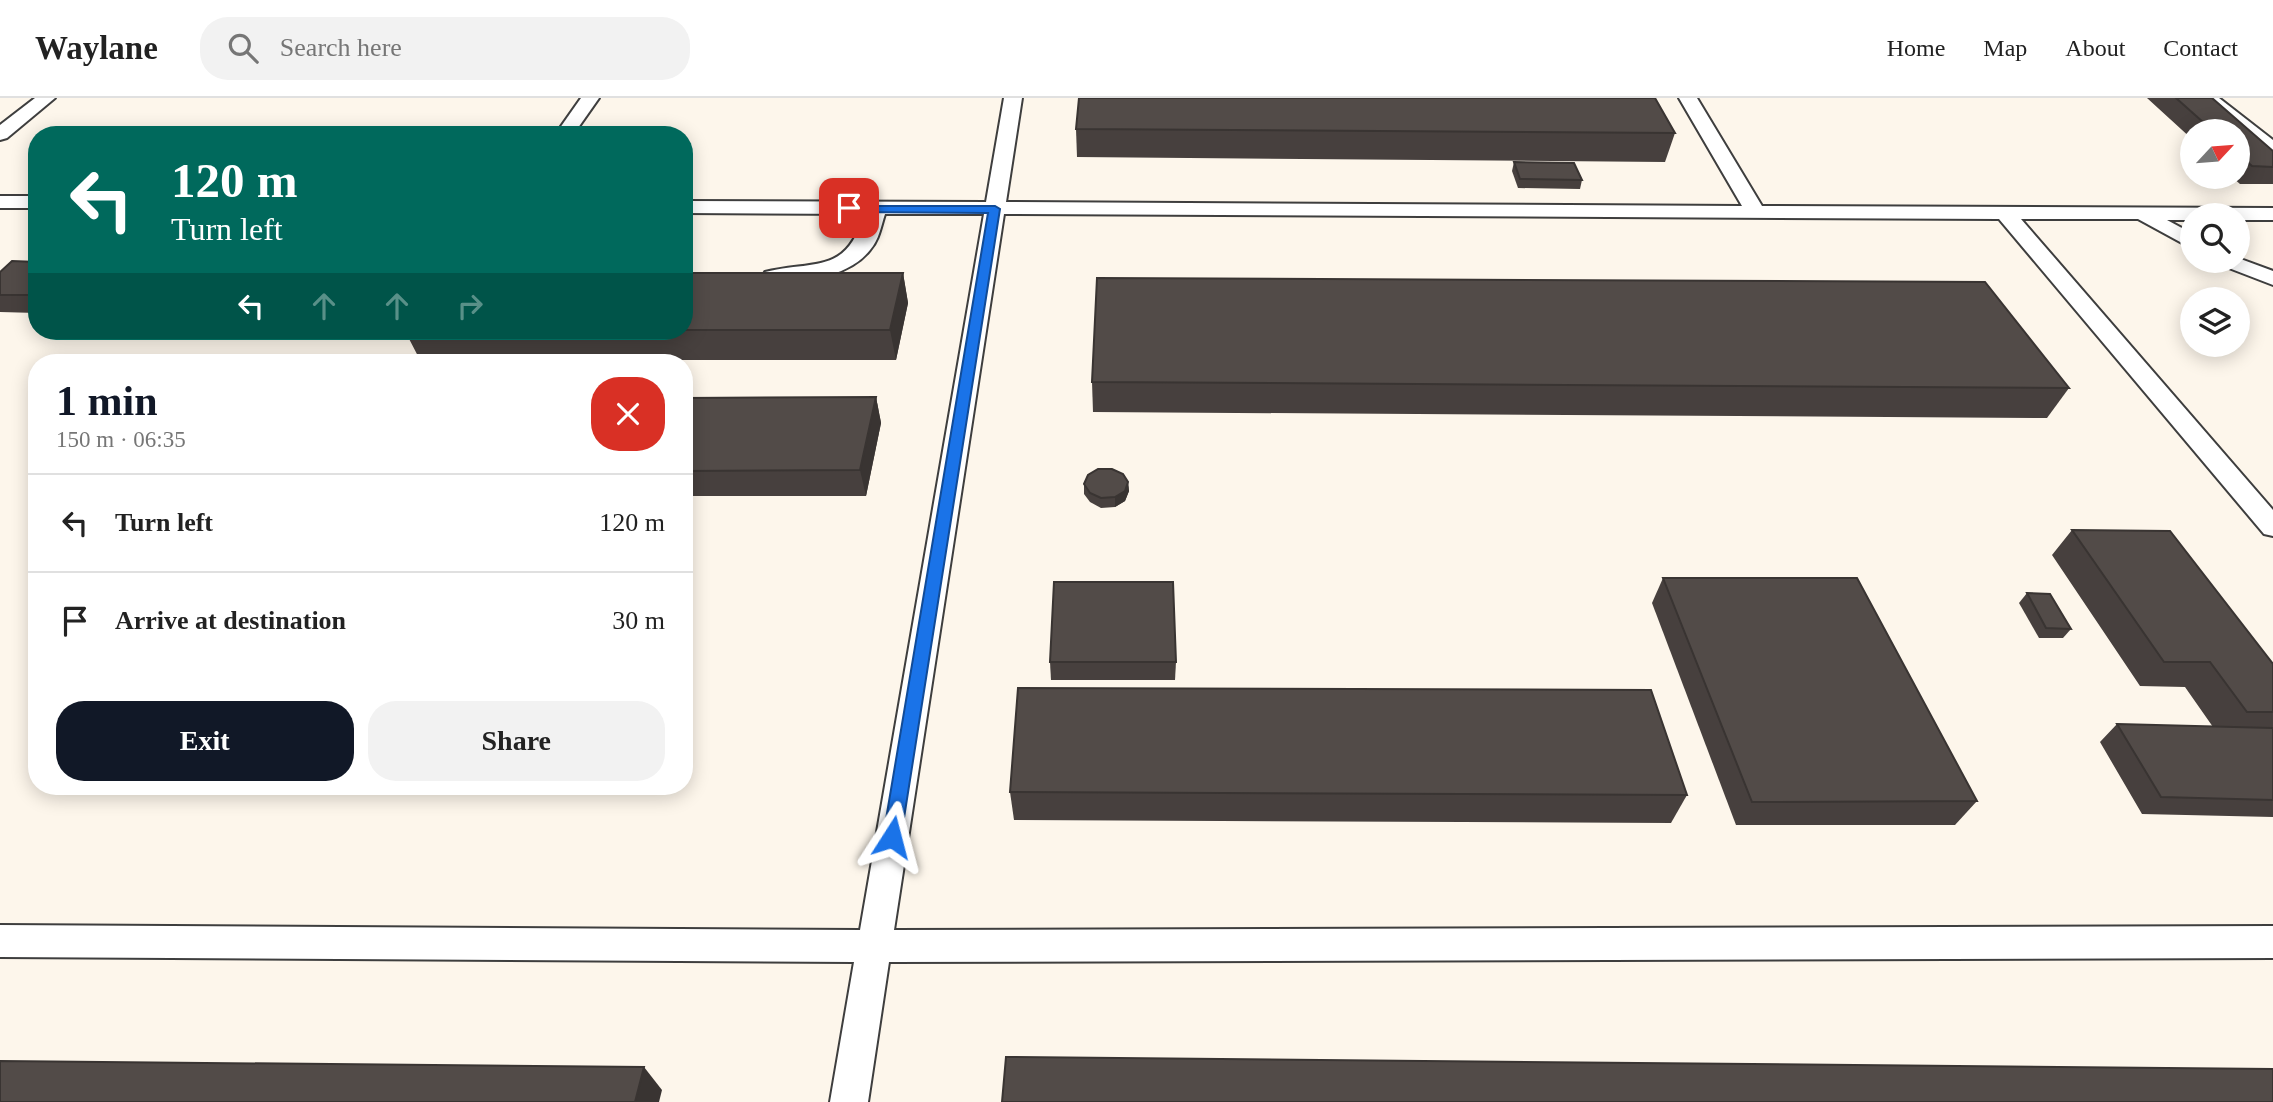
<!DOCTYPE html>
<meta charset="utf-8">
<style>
:root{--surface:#fff;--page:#f2f2f2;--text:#222;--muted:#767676;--line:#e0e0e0;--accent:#111827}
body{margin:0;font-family:Georgia,serif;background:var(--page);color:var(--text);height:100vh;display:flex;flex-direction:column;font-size:26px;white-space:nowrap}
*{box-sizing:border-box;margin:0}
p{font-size:23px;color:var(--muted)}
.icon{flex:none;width:38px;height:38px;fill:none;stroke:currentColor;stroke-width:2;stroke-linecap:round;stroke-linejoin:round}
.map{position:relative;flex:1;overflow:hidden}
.drawer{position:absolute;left:28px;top:256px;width:665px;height:441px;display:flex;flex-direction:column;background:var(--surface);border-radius:28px;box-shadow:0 4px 18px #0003}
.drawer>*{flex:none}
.top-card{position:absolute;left:28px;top:28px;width:665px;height:214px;border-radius:28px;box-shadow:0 4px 18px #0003;background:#00695c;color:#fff;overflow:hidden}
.needle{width:46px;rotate:64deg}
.controls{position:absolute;left:2180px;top:21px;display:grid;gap:14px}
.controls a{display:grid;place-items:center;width:70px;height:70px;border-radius:50%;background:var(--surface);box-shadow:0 4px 18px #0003;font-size:35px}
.pin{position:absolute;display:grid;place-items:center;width:60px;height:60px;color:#fff;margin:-30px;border-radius:14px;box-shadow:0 4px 10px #0006}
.me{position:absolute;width:77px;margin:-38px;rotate:9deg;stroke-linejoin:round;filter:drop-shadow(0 0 5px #0008)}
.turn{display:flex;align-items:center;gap:24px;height:147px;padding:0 28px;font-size:32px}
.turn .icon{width:91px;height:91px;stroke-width:2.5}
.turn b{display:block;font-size:49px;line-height:60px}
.lanes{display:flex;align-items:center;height:66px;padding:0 28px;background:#0003;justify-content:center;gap:35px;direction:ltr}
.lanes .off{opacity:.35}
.round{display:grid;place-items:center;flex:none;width:74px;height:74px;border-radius:28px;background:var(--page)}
.head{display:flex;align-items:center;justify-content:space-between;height:119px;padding:0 28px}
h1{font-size:42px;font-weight:700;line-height:52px;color:var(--accent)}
.button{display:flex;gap:14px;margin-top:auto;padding:14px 28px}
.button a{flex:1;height:80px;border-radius:28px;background:var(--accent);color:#fff;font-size:28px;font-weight:700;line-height:80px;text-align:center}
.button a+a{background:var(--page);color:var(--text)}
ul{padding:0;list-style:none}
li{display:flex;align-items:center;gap:21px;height:98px;padding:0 28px;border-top:2px solid var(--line)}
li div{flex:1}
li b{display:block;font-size:26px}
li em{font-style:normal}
header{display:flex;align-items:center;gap:42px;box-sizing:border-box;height:98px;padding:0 35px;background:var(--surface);border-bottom:2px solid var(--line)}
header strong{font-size:33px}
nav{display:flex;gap:38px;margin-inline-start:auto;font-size:24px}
.search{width:490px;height:63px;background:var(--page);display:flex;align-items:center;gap:18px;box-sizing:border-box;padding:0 24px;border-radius:28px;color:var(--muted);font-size:26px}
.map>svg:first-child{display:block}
</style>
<header>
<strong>Waylane</strong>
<div class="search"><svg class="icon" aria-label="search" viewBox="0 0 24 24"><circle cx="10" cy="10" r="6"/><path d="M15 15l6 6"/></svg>Search here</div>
<nav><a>Home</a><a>Map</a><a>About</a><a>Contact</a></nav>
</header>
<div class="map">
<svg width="2273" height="1004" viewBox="0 0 2273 1004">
<rect width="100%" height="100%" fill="#fdf6eb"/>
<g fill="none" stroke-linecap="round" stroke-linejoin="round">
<defs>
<g id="service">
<polygon points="35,0 55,0 7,40 0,42 0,27"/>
<polygon points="581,0 599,0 573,37 555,37"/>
<path d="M1004,0H1022L1006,104L1742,108L1679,0H1697L1762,108L2273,110V122H2238V117H2193V122H2167L2193,136V151L2138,121H2021L2273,412V438L2264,436L1999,121L1004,116L894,832L2273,828V860L889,864L868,1004H830L854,864L0,859V827L860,832L984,116H885C881,128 879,142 870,152C849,179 805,184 773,185L765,184L762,179L765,174C814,162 847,177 864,116L684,115V103L986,104Z"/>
<polygon points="2199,0 2219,0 2273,42 2273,57 2266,55"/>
<rect x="0" y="98" width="37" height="12"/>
<polygon points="2238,160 2273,173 2273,187 2221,167 2217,163 2238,163"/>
</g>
</defs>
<use href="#service" stroke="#3e3e3e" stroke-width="4"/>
<use href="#service" fill="#fff" fill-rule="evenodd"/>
</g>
<g fill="#47403e">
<polygon points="2147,0 2212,0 2273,53 2273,86 2240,86 2232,79 2238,79 2238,33 2193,33 2193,42"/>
<polygon points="1076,31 1675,35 1665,64 1077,59"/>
<polygon points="1514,64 1582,82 1580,91 1518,90 1512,73"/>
<polygon points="37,164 37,215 0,214 0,174"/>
<polygon points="684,175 903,175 908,205 896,262 420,262 405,233 684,233"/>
<polygon points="330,233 395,233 391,239 334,239"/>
<polygon points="1092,284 2069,290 2047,320 1093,314"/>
<polygon points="876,299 881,325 866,398 684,398 684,300"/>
<polygon points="1128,384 1129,393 1125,403 1115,409 1101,410 1090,404 1084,396 1084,386"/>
<polygon points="2072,432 2273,566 2273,719 2142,716 2100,644 2117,626 2213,629 2185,589 2140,588 2052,457"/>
<polygon points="1663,480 1977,703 1955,727 1736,727 1652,505"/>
<polygon points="2027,495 2071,531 2063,540 2039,540 2019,505"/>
<polygon points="1050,564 1176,564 1175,582 1051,582"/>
<polygon points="1010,694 1687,697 1671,725 1014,722"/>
</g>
<g fill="#393432">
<polygon points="903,175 908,205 896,262 890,232"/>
<polygon points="388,233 395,233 391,239"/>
<polygon points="876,299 881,325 866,398 860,372"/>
<polygon points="1128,384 1129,393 1125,403 1115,409 1115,399"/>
<polygon points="644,969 662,992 659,1004 635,1004"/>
</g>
<g fill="#524b48" stroke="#393432" stroke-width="2">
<polygon points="1079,0 1655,0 1675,35 1076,31"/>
<polygon points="2176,0 2212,0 2273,53 2273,69 2252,68 2238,56 2238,33 2213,33"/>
<polygon points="1514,64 1574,65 1582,82 1520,81"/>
<polygon points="12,163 37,164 37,197 0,197 0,174"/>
<polygon points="684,175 903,175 890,232 684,232"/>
<polygon points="1097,180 1985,184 2069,290 1092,284"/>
<polygon points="876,299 860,372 684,373 684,300"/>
<polygon points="1098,371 1112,371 1123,376 1128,384 1125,393 1115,399 1101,400 1090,395 1084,386 1088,377"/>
<polygon points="2072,432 2170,433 2273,566 2273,614 2247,614 2210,564 2164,564"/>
<polygon points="1663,480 1857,480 1977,703 1752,704"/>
<polygon points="1054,484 1173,484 1176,564 1050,564"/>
<polygon points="2027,495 2050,496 2071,531 2046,530"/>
<polygon points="1018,590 1651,592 1687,697 1010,694"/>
<polygon points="2117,626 2273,630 2273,702 2161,699"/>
<polygon points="1006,959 2273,971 2273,1004 1002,1004"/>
<polygon points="0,963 644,969 635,1004 0,1004"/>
</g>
<polygon fill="#1a73e8" stroke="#114b97" stroke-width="2" points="845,108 995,108 1000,111 901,739 899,745 892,747 885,745 883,739 988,115 849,114 843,110"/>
</svg>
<div class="controls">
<a><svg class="needle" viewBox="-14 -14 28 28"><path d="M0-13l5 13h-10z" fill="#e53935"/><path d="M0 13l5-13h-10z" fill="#767676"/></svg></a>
<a><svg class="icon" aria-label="search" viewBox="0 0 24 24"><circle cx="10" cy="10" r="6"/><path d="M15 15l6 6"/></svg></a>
<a><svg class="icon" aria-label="layers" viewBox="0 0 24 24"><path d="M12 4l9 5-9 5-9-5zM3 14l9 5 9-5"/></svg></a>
</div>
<div class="pin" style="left:849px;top:110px;background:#d93025"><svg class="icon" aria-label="arrive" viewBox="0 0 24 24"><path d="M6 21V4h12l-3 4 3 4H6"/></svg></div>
<svg class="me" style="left:892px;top:739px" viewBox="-20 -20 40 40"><path d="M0-17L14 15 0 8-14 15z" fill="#1a73e8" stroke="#fff" stroke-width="4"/></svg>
<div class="top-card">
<div class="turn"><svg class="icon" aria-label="left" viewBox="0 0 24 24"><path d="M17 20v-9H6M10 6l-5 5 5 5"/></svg><div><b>120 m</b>Turn left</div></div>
<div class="lanes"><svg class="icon" aria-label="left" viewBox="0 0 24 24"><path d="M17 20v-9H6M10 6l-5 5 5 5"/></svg><svg class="icon off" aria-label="ahead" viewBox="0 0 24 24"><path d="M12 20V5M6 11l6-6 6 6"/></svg><svg class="icon off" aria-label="ahead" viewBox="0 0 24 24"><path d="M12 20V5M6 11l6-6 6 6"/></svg><svg class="icon off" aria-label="right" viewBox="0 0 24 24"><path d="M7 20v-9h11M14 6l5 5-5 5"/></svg></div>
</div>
<section class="drawer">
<div class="head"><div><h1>1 min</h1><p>150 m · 06:35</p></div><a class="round" style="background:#d93025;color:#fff"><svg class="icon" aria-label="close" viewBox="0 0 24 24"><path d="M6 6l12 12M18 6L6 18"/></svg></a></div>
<ul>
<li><svg class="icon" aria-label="left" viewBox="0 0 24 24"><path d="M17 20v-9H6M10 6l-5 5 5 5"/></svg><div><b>Turn left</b></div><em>120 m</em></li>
<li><svg class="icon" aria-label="arrive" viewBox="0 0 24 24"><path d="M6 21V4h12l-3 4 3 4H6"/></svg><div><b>Arrive at destination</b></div><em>30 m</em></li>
</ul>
<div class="button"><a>Exit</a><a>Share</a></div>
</section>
</div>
